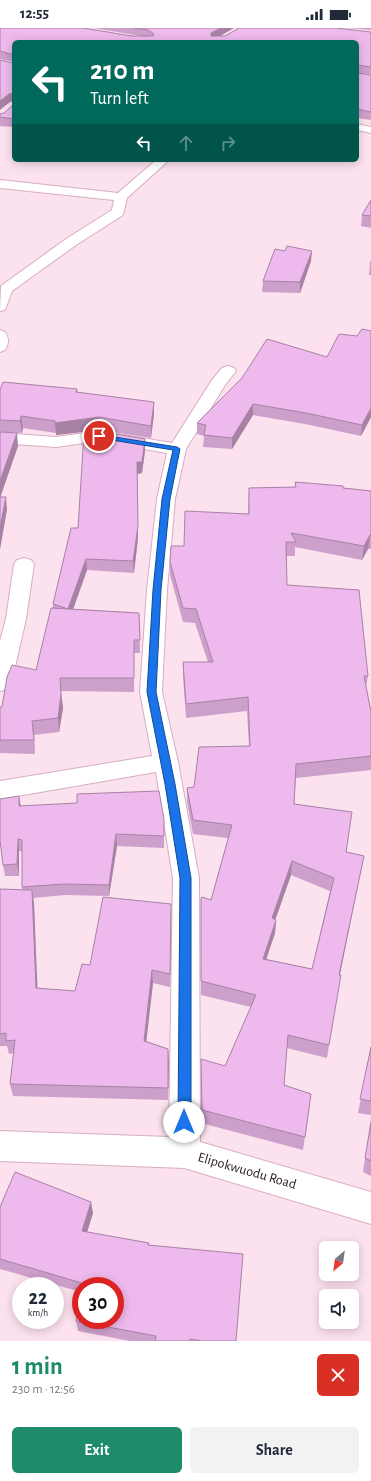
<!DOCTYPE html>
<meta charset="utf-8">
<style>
:root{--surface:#fff;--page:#f2f2f3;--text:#1f2937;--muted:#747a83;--accent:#1e8b6a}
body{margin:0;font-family:"Alegreya Sans",sans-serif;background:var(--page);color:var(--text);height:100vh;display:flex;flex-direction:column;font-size:15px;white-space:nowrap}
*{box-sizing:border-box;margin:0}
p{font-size:13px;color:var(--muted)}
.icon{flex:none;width:22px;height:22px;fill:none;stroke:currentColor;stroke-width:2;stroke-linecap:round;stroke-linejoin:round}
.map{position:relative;height:1313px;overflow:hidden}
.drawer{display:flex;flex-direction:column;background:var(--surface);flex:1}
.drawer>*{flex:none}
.hud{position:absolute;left:12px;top:12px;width:347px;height:122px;border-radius:6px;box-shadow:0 2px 10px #0003;background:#00695c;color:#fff;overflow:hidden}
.needle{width:26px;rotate:209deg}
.tools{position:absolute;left:319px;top:1213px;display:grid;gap:8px}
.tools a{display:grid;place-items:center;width:40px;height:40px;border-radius:6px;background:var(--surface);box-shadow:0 2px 10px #0003;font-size:20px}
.speed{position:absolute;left:12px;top:1249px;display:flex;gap:8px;font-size:20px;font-weight:700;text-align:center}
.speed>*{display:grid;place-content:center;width:52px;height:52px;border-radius:50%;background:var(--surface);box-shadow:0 2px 10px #0003;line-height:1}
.speed small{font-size:10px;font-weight:400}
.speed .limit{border:6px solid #d22;background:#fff;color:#111}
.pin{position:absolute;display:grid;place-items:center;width:34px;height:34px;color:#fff;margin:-17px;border:2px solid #fff;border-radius:50%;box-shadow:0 1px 4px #0007}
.me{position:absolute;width:44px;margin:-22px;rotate:0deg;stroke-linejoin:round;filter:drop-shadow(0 0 3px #0008)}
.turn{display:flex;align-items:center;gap:14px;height:84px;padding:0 12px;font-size:18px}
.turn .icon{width:52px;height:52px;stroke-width:2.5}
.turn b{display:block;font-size:28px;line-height:34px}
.lanes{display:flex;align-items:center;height:38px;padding:0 12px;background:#0003;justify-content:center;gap:20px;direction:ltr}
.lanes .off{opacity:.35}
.round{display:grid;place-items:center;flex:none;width:42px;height:42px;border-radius:6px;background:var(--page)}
.overview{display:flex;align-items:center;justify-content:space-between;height:68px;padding:0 12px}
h1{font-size:24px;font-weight:700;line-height:30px;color:var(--accent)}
.action{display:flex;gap:8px;margin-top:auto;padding:8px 12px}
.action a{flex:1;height:46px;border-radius:6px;background:var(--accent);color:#fff;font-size:16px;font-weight:700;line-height:46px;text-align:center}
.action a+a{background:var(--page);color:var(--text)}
.status{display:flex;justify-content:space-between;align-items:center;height:28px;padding:0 20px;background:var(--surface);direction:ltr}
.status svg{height:11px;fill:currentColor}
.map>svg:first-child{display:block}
</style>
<div class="status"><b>12:55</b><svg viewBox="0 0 49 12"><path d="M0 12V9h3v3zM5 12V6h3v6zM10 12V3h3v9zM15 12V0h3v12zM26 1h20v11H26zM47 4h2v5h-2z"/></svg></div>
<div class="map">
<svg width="371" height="1313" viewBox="0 0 371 1313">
<rect width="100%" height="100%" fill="#fce1ee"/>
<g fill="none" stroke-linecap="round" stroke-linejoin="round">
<defs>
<g id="minor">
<polygon points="357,96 371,99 371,105 357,102"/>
<polygon points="156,132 169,132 127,170 123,187 76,217 12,263 5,282 0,283 1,258 66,211 112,182 114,172 0,160 0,152 118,165"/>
<path d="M0,302L5,304C9,310 9,316 5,322L0,324Z"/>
<polygon points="228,338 234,340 236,343 225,357 186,421 175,471 167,562 162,664 178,734 199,850 200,1114 371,1164 371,1196 184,1140 0,1133 0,1103 169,1109 173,850 156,744 0,771 0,753 152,728 140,664 147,562 157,471 167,425 99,413 56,419 0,415 0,405 56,409 99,403 172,415 212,352 222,340"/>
<polygon points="24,530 31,532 34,536 26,591 11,656 8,661 0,663 0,613 6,591 14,536 17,532"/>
</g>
</defs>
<use href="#minor" stroke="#d8adc3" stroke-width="2"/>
<use href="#minor" fill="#fff" fill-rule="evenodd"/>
</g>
<g fill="#cd9fcb" fill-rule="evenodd">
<polygon points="0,0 132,8 141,8 93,0 234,0 220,8 371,4 371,46 357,45 357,14 14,14 14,73 10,74 13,35 14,34 0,31"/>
<polygon points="349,0 371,0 371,2"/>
<polygon points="357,45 371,47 371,92 357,90"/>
<polygon points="14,76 14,99 0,98 0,86 4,85"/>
<polygon points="371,172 371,200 361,198 362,187"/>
<polygon points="285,223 311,233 300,265 262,264 263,253"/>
<polygon points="371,232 371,247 369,247 370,234"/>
<polygon points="242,350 371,389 361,408 305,396 253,387 232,421 203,419 204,408 197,406 197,395"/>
<polygon points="77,361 78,364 154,386 151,410 99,402 56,407 56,405 23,400 22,405 2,404 18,418 0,469 7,481 0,521 0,362"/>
<polygon points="145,411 145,423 142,445 137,446 138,510 134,545 87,542 73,581 139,585 140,625 134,625 134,664 61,663 63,680 59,704 34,707 35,726 0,725 0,679 2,679 36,642 53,580 53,576 78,500"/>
<path d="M295,454L371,463V521H368L362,532L295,519V528H287V557L368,648L366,659L371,684V742L296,750L294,776L346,824L364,828L361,842L340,947L338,960L327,1030L287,1020L284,1057L311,1066L303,1122L201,1095V1044L225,1038L251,979L201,967V885L211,872L228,810L193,806L187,774V760L194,759L249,718L247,683L186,690L183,648V634H208L195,595L183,594L170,547V534L184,518L248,486L249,460L295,459ZM291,847L330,863L312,941L266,931L275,905L276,892H275Z"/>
<polygon points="20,778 164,791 164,820 117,818 109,868 65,867 33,870 34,875 37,961 75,963 90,937 171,890 170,959 153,955 146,1013 168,1021 168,1072 13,1068 10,1056 14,1025 9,1026 7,1018 0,1018 0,861 22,862 22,823 19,823 19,848 5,848 3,837"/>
<polygon points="371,1019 371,1087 358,1085"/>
<polygon points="371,1090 371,1148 363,1144"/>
<path d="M0,1179L93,1185L87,1204L149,1215V1217L236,1313H130L78,1303L76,1293L81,1264L0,1241ZM81,1258H115L81,1292Z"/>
</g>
<g fill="#a782a5">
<polygon points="221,0 234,0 211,13 211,14 211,5"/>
<polygon points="14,65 14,73 10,74 0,82 0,73 9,66"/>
<polygon points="312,223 311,233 300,265 300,254"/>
<polygon points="154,374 154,386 151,410 151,398"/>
<polygon points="253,376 253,387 232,421 232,410"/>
<polygon points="371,380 371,389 361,408 362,397"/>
<polygon points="21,388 23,400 22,405 20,393"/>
<polygon points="99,389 99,402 56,407 55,395"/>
<polygon points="17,405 18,418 0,470 0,453"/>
<polygon points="145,411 145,423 142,445 137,446 138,510 134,545 133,533 137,434"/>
<polygon points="6,469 7,481 0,521 0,500"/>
<polygon points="370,507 368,521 362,532 364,518"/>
<polygon points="86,531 87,542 69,593 68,581"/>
<polygon points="61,666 63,680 59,704 58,690"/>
<polygon points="32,693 34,707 35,726 34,712"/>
<polygon points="19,768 21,779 19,778"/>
<polygon points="116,806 117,818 109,868 109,857"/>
<polygon points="18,811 19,823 19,848 17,836"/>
<polygon points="364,828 361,842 337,960 339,947"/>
<polygon points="292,833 291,847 271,904 272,890"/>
<polygon points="32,862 34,875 38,973 36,960"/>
<polygon points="171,876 171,890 170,959 170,946"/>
<polygon points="276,892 275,905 262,944 263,931"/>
<polygon points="152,942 153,955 145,1025 144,1013"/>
<polygon points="168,1021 169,1033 168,1072"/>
<polygon points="91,1174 93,1185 84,1214 82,1203"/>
</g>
<g fill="#eeb9ec" stroke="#a782a5" fill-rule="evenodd">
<polygon points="0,0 83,0 132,8 153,8 154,6 148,2 134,0 221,0 211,5 211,8 225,8 239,0 336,0 371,4 371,39 357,37 357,14 14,14 14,27 0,23"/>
<polygon points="0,32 13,35 14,34 14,65 9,66 0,73"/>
<polygon points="357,45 371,47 371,84 357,81"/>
<polygon points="14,76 14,91 0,89 0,86 4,85"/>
<polygon points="371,172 371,188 362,187"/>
<polygon points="287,218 312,223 300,254 263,253 275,221 285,223"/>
<polygon points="362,301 371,303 371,380 362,397 306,385 253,376 232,410 204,407 206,397 197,395 242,350 267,311 327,329 339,306 357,308"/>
<polygon points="3,354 77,361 76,364 154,374 151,398 99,389 55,395 55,393 21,388 20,393 0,392 0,362"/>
<polygon points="98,403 145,411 142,434 137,434 138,498 133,533 86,531 68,581 53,576 71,500 78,500 84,405"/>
<polygon points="0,404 17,405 0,453"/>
<path d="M295,454L343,458V460L371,463V507H370L364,518L291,505L296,514H286L287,557L359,562L368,648H364L371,684V728L296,736L294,776L352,784L346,824L364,828L339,947H341L329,1017L288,1007L284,1057L311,1066L305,1109L202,1082L201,1031L225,1038L256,967L201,953V871L202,869L211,872L232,797L193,792L187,760L194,759L199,719L250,718L248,669L186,676L183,634H213L196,581L183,580L170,534L171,518H184L185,483L249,486V460L296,459ZM292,833L334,850L312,941L263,931L276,892L272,890Z"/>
<polygon points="0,469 6,469 0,500"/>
<polygon points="51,580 139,585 140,612 134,612 134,650 60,650 61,666 58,690 32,693 34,712 0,712 0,679 2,679 7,649 12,637 36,642"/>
<polygon points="159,763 164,791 164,808 116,806 109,857 64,856 22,859 22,812 18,811 17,836 3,837 0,812 0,771 19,768 19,778 77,775 77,766"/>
<polygon points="0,861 32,862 36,960 75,963 82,936 90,937 103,869 171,876 170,946 152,942 144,1013 168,1021 168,1060 10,1056 15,1012 6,1013 6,1005 0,1006"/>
<polygon points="371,1019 371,1073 360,1071"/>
<polygon points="371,1095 371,1133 365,1130"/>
<polygon points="15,1144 91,1174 82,1203 149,1215 148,1217 243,1226 236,1313 202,1313 190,1311 190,1313 155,1313 156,1308 76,1293 81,1262 81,1292 115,1292 115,1258 82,1258 82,1255 0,1231 0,1179"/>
</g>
<polygon fill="#1a73e8" stroke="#114b97" points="96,406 177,419 180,421 170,471 161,562 156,664 175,756 191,850 191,1094 189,1098 184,1100 180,1098 178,1094 180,850 165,756 147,664 153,562 162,471 173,422 99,410 95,408"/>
<g text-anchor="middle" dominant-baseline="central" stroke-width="3.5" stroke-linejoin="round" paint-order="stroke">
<g font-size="14" fill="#27171f" stroke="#fff">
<text transform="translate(247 1143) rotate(16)">Elipokwuodu Road</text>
</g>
</g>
</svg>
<div class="tools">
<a><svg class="needle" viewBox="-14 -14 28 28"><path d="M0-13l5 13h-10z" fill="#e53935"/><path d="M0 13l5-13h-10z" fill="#747a83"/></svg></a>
<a><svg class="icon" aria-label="sound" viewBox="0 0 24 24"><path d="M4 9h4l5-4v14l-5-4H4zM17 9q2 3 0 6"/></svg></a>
</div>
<div class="speed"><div>22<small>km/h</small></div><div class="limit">30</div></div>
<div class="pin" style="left:99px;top:408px;background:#d93025"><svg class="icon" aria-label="arrive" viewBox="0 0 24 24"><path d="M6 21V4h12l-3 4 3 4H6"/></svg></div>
<svg class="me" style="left:184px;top:1094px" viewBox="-20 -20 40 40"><circle r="19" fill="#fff"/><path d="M0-13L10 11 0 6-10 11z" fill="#1a73e8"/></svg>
<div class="hud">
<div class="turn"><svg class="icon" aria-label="left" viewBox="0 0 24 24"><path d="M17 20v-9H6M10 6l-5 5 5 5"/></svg><div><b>210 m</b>Turn left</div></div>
<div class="lanes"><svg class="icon" aria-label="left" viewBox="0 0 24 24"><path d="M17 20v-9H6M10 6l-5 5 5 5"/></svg><svg class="icon off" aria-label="ahead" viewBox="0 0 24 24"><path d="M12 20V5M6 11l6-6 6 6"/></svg><svg class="icon off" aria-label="right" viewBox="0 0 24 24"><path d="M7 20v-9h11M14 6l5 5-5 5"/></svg></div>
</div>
</div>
<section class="drawer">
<div class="overview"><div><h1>1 min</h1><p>230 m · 12:56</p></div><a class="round" style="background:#d93025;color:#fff"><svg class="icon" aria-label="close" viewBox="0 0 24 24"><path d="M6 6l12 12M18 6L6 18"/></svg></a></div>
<div class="action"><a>Exit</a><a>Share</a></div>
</section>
